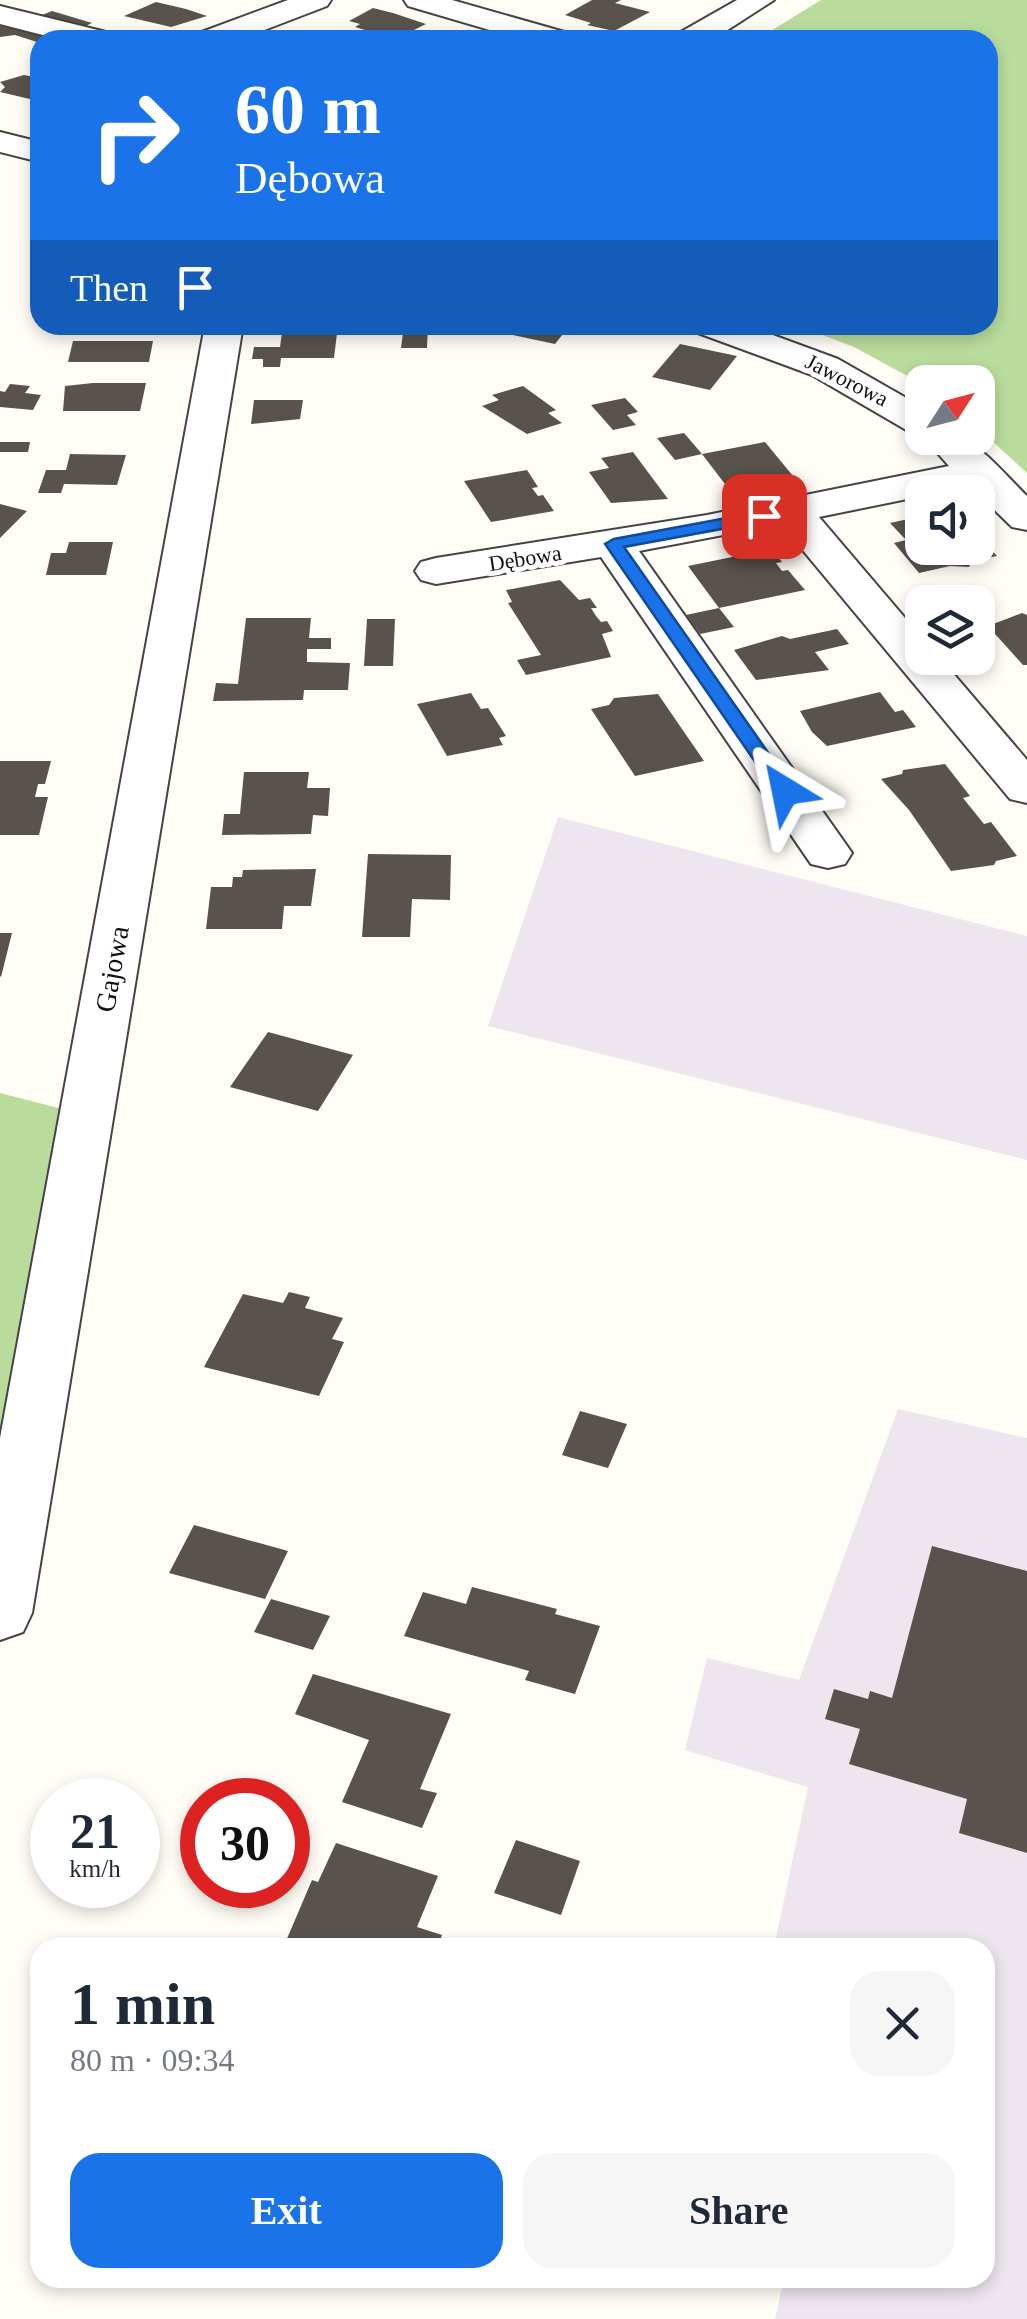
<!DOCTYPE html>
<meta charset="utf-8">
<style>
:root{--surface:#fff;--page:#f6f6f7;--text:#1f2937;--muted:#747a83;--accent:#1a73e8}
body{margin:0;font-family:"Times New Roman",serif;background:var(--page);color:var(--text);height:100vh;display:flex;flex-direction:column;font-size:38px;white-space:nowrap}
*{box-sizing:border-box;margin:0}
p{font-size:32px;color:var(--muted)}
.icon{flex:none;width:55px;height:55px;fill:none;stroke:currentColor;stroke-width:2;stroke-linecap:round;stroke-linejoin:round}
.map{position:relative;flex:1;overflow:hidden}
.details{position:absolute;left:30px;top:1938px;width:965px;height:350px;display:flex;flex-direction:column;background:var(--surface);border-radius:30px;box-shadow:0 5px 15px #0003}
.details>*{flex:none}
.top-card{position:absolute;left:30px;top:30px;width:968px;height:305px;border-radius:30px;box-shadow:0 5px 15px #0003;background:#1a73e8;color:#fff;overflow:hidden}
.needle{width:65px;rotate:54deg}
.buttons{position:absolute;left:905px;top:365px;display:grid;gap:20px}
.buttons a{display:grid;place-items:center;width:90px;height:90px;border-radius:20px;background:var(--surface);box-shadow:0 5px 15px #0003;font-size:50px}
.speed{position:absolute;left:30px;top:1778px;display:flex;gap:20px;font-size:50px;font-weight:700;text-align:center}
.speed>*{display:grid;place-content:center;width:130px;height:130px;border-radius:50%;background:var(--surface);box-shadow:0 5px 15px #0003;line-height:1}
.speed small{font-size:25px;font-weight:400}
.speed .limit{border:15px solid #d22;background:#fff;color:#111}
.pin{position:absolute;display:grid;place-items:center;width:85px;height:85px;color:#fff;margin:-42px;border-radius:20px;box-shadow:0 5px 15px #0006}
.me{position:absolute;width:110px;margin:-55px;rotate:325deg;stroke-linejoin:round;filter:drop-shadow(0 0 8px #0008)}
.turn{display:flex;align-items:center;gap:35px;height:210px;padding:0 40px;font-size:45px}
.turn .icon{width:130px;height:130px;stroke-width:2.5}
.turn b{display:block;font-size:70px;line-height:85px}
.then{display:flex;align-items:center;height:95px;padding:0 40px;background:#0003;gap:20px;font-size:38px}
.round{display:grid;place-items:center;flex:none;width:105px;height:105px;border-radius:30px;background:var(--page)}
.head{display:flex;align-items:center;justify-content:space-between;height:170px;padding:0 40px}
h1{font-size:60px;font-weight:600;line-height:75px}
.action{display:flex;gap:20px;margin-top:auto;padding:20px 40px}
.action a{flex:1;height:115px;border-radius:30px;background:var(--accent);color:#fff;font-size:40px;font-weight:600;line-height:115px;text-align:center}
.action a+a{background:var(--page);color:var(--text)}
.map>svg:first-child{display:block}
</style>
<div class="map">
<svg width="1027" height="2319" viewBox="0 0 1027 2319">
<rect width="100%" height="100%" fill="#fffdf5"/>
<g fill="#eee6ef">
<polygon points="558,817 1027,936 1027,1160 488,1026"/>
<polygon points="898,1409 1027,1438 1027,2319 775,2319 784,2278 985,2278 985,1948 774,1947 808,1787 685,1750 707,1658 799,1680"/>
</g>
<g fill="#b9dc9c">
<polygon points="821,0 1027,0 1027,473 978,428 978,382 922,384 854,347 796,325 988,325 988,40 756,40"/>
<polygon points="0,1093 82,1114 0,1550"/>
</g>
<g fill="#5a524d">
<polygon points="592,0 621,0 615,3 650,12 614,31 587,25 591,23 565,15"/>
<polygon points="156,2 186,9 207,16 171,27 124,16"/>
<polygon points="373,8 393,13 426,24 394,40 378,40 371,38 378,34 355,27 360,24 349,21"/>
<polygon points="52,11 92,23 75,31 35,18"/>
<polygon points="0,18 57,36 40,43 15,35 0,37"/>
<polygon points="24,75 40,78 40,97 34,100 0,92 5,87 0,82"/>
<polygon points="283,325 338,325 334,358 281,358 280,367 263,367 263,359 252,359 254,347 280,347"/>
<polygon points="404,325 428,325 427,348 401,348"/>
<polygon points="515,325 570,325 555,344 508,334"/>
<polygon points="73,341 153,341 149,362 68,362"/>
<polygon points="680,344 737,356 710,390 652,377"/>
<polygon points="93,383 146,383 140,411 63,411 65,386"/>
<polygon points="10,384 30,386 25,393 41,395 33,410 0,407 0,391 5,392"/>
<polygon points="523,386 556,410 548,413 562,423 527,434 482,406 499,400 492,395"/>
<polygon points="625,398 638,412 627,415 636,425 613,430 591,405"/>
<polygon points="254,400 303,400 300,419 251,424"/>
<polygon points="684,433 702,454 675,460 657,438"/>
<polygon points="0,442 30,442 28,452 0,452"/>
<polygon points="765,442 793,476 728,488 702,454"/>
<polygon points="633,452 668,499 611,503 589,472 609,468 601,458"/>
<polygon points="70,454 126,455 117,485 64,484 61,493 38,493 46,470 66,470"/>
<polygon points="527,470 538,487 532,488 538,496 543,495 554,511 491,522 464,481"/>
<polygon points="0,504 27,511 0,538"/>
<polygon points="922,516 922,548 978,548 978,536 997,556 972,561 969,567 950,566 919,573 894,543 906,540 890,523"/>
<polygon points="69,542 113,542 106,575 46,575 51,553 66,553"/>
<polygon points="772,549 782,562 776,563 782,571 788,570 805,590 719,608 688,566"/>
<polygon points="560,580 579,600 590,598 597,608 591,608 596,616 601,622 607,621 613,631 602,634 611,657 526,675 517,660 541,655 508,603 512,602 506,590"/>
<polygon points="719,608 734,627 700,634 686,615"/>
<polygon points="1022,613 1027,615 1027,665 1023,665 988,626"/>
<polygon points="246,618 311,618 309,638 331,638 331,649 307,649 307,662 350,663 348,690 304,690 303,700 213,701 216,683 238,684"/>
<polygon points="367,619 395,619 393,666 364,666"/>
<polygon points="837,629 849,644 815,652 829,670 756,680 734,650 782,636 790,639"/>
<polygon points="880,692 895,712 903,710 916,727 827,746 812,732 800,711"/>
<polygon points="471,693 481,709 488,708 506,736 499,738 503,745 447,756 417,704"/>
<polygon points="658,694 704,761 635,776 591,709 609,705 614,698"/>
<polygon points="0,761 51,761 45,784 38,784 35,797 48,797 39,835 0,835"/>
<polygon points="945,764 970,796 963,798 984,824 991,822 1017,856 996,861 994,865 951,871 909,810 881,779 902,774 903,770"/>
<polygon points="244,772 309,772 307,788 330,788 328,816 313,815 311,834 222,835 224,814 240,814"/>
<polygon points="368,854 451,855 450,900 412,899 410,937 362,937"/>
<polygon points="316,869 311,906 284,906 282,929 206,929 211,887 232,887 233,877 242,877 243,870"/>
<polygon points="0,933 12,933 1,977 0,976"/>
<polygon points="268,1032 353,1055 318,1111 230,1087"/>
<polygon points="289,1292 310,1297 305,1308 343,1318 332,1339 344,1342 319,1396 204,1367 243,1294 283,1303"/>
<polygon points="580,1411 627,1424 608,1468 562,1455"/>
<polygon points="194,1525 288,1551 265,1599 169,1573"/>
<polygon points="932,1546 1027,1571 1027,1853 959,1833 967,1799 849,1764 860,1729 825,1719 834,1689 868,1699 870,1691 892,1698"/>
<polygon points="472,1587 557,1609 555,1614 600,1626 575,1694 525,1680 529,1671 404,1636 423,1592 466,1604"/>
<polygon points="271,1599 330,1616 313,1650 254,1632"/>
<polygon points="313,1674 451,1714 420,1789 437,1793 422,1828 342,1802 369,1740 295,1714"/>
<polygon points="516,1840 580,1861 561,1915 494,1893"/>
<polygon points="336,1843 438,1876 417,1927 442,1935 437,1948 283,1948 312,1880 318,1882"/>
</g>
<g fill="none" stroke-linecap="round" stroke-linejoin="round">
<defs>
<g id="minor">
<polygon points="288,0 331,0 327,6 238,40 195,40 199,33"/>
<polygon points="404,0 452,0 568,33 572,40 524,40 408,6"/>
<polygon points="737,0 774,0 712,40 675,40 679,33"/>
<polygon points="0,6 110,33 114,40 62,40 0,24"/>
<polygon points="0,132 40,142 40,162 0,152"/>
<polygon points="205,325 243,325 32,1613 23,1632 0,1640 0,1438"/>
<polygon points="692,325 746,325 838,359 922,407 922,435 908,431 812,375 698,333"/>
<path d="M959,438C980,443 1010,480 1027,496V530L1012,527L970,486L922,492V496L819,517L922,638V658H940L1027,760V803L1010,799L781,524L639,551L852,853L845,864L828,868L811,864L601,557L436,584L421,580L415,571L421,562L436,558L707,515L949,466L933,448L939,440Z"/>
</g>
</defs>
<use href="#minor" stroke="#444" stroke-width="4"/>
<use href="#minor" fill="#fff" fill-rule="evenodd"/>
</g>
<polygon fill="#1a73e8" stroke="#114b97" stroke-width="2.5" points="764,511 772,516 770,520 624,547 795,791 785,797 778,795 605,544 614,539"/>
<g text-anchor="middle" dominant-baseline="central" stroke-width="10" stroke-linejoin="round" paint-order="stroke">
<g font-size="22" fill="#111" stroke="#fff">
<text transform="translate(847 380) rotate(27)">Jaworowa</text>
<text transform="translate(525 558) rotate(-9)">Dębowa</text>
</g>
<g font-size="28" fill="#111" stroke="#fff">
<text transform="translate(112 969) rotate(-80)">Gajowa</text>
</g>
</g>
</svg>
<div class="buttons">
<a><svg class="needle" viewBox="-14 -14 28 28"><path d="M0-13l5 13h-10z" fill="#e53935"/><path d="M0 13l5-13h-10z" fill="#747a83"/></svg></a>
<a><svg class="icon" aria-label="sound" viewBox="0 0 24 24"><path d="M4 9h4l5-4v14l-5-4H4zM17 9q2 3 0 6"/></svg></a>
<a><svg class="icon" aria-label="layers" viewBox="0 0 24 24"><path d="M12 4l9 5-9 5-9-5zM3 14l9 5 9-5"/></svg></a>
</div>
<div class="speed"><div>21<small>km/h</small></div><div class="limit">30</div></div>
<div class="pin" style="left:764px;top:516px;background:#d93025"><svg class="icon" aria-label="arrive" viewBox="0 0 24 24"><path d="M6 21V4h12l-3 4 3 4H6"/></svg></div>
<svg class="me" style="left:785px;top:791px" viewBox="-20 -20 40 40"><path d="M0-17L14 15 0 8-14 15z" fill="#1a73e8" stroke="#fff" stroke-width="4"/></svg>
<div class="top-card">
<div class="turn"><svg class="icon" aria-label="right" viewBox="0 0 24 24"><path d="M7 20v-9h11M14 6l5 5-5 5"/></svg><div><b>60 m</b>Dębowa</div></div>
<div class="then">Then<svg class="icon" aria-label="arrive" viewBox="0 0 24 24"><path d="M6 21V4h12l-3 4 3 4H6"/></svg></div>
</div>
<section class="details">
<div class="head"><div><h1>1 min</h1><p>80 m · 09:34</p></div><a class="round"><svg class="icon" aria-label="close" viewBox="0 0 24 24"><path d="M6 6l12 12M18 6L6 18"/></svg></a></div>
<div class="action"><a>Exit</a><a>Share</a></div>
</section>
</div>
